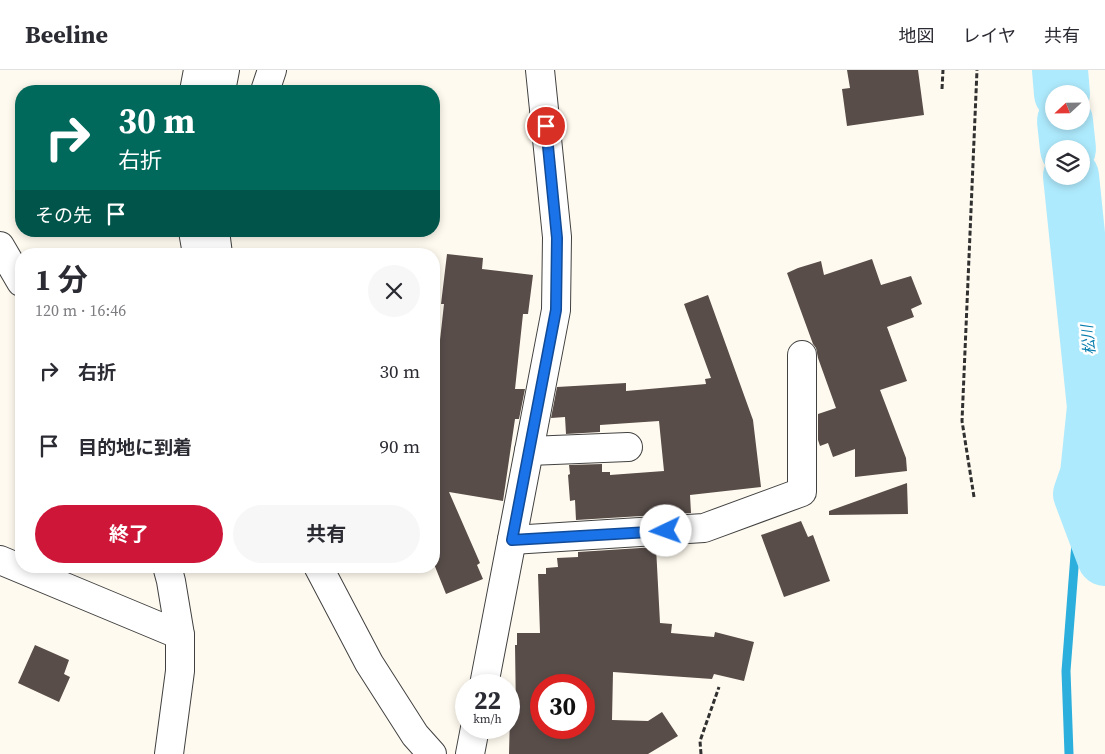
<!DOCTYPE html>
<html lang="ja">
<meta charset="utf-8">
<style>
:root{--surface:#fff;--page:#f7f7f7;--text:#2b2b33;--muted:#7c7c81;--line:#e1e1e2;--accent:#ce1639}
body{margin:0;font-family:"Source Serif 4","Noto Sans JP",serif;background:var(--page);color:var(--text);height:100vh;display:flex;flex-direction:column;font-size:19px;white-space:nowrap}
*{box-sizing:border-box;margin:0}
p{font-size:16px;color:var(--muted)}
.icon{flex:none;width:28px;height:28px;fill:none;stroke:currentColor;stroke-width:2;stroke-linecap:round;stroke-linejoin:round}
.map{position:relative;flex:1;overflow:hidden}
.details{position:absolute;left:15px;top:178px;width:425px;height:325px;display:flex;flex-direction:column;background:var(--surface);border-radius:20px;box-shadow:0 2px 8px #0003}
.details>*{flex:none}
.banner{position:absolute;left:15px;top:15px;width:425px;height:152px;border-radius:20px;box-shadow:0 2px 8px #0003;background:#00695c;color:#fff;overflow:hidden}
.needle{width:32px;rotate:248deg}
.controls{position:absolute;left:1045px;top:15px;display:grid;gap:10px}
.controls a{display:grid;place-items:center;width:45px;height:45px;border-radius:50%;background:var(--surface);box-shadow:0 2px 8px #0003;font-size:25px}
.speed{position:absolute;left:455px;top:604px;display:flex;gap:10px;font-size:25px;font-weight:700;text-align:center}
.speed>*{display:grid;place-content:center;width:65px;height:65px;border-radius:50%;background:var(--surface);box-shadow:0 2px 8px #0003;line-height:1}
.speed small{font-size:12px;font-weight:400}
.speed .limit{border:8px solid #d22;background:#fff;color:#111}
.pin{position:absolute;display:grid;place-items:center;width:42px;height:42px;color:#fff;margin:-21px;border:2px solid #fff;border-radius:50%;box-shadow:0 1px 5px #0007}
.me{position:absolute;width:55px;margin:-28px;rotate:267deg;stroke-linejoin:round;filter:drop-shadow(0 0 4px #0008)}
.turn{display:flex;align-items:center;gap:18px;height:105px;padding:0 20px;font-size:22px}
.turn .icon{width:65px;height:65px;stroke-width:2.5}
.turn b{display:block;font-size:35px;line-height:42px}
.then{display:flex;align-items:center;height:48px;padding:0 20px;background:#0003;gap:10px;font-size:19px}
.round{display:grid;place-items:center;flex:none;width:52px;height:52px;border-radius:26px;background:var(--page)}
.summary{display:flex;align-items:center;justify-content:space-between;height:85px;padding:0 20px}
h1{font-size:30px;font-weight:700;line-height:38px}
.button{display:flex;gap:10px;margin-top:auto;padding:10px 20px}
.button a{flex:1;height:58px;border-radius:30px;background:var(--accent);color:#fff;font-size:20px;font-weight:700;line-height:58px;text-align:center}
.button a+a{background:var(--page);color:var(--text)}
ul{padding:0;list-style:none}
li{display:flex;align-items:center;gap:15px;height:75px;padding:0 20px}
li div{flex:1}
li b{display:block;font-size:19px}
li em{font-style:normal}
header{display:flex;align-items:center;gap:30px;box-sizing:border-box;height:70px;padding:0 25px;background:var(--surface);border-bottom:1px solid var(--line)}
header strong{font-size:24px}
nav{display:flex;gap:28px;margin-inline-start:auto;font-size:18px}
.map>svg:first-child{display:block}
</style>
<header>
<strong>Beeline</strong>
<nav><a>地図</a><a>レイヤ</a><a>共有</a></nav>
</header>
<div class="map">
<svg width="1105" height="684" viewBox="0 0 1105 684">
<rect width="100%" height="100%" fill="#fffaef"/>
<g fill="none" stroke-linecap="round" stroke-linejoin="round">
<polyline stroke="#2cafdc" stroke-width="9" points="1069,684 1066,601 1075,485 1081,424"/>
<g stroke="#aeeafd" stroke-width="56">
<polyline points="1060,0 1062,24"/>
<polyline points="1065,51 1068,79"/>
<polyline points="1071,106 1095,337 1088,404 1081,424 1105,488"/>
</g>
</g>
<g fill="#584d49" fill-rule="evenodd">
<polygon points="847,0 918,0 924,45 847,56 842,19 850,18"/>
<polygon points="447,184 483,188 482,199 533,205 528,244 523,244 515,319 525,319 519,349 515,349 503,431 449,422 480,493 477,495 483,509 446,524 434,494 434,324 444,234 441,234"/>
<polygon points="872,189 881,215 911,206 922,234 911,239 914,247 887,257 907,311 880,320 906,388 907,401 855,407 855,379 833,387 828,373 820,376 818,370 818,344 836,338 818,288 816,278 813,274 787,203 798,198 821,191 824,205"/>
<polygon points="708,225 753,350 761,417 690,425 691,443 576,450 575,430 570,431 568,405 570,404 569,395 602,394 602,402 610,402 610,405 664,401 659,351 600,355 600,362 566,364 565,347 551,348 557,317 626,313 626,321 706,314 705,309 711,308 684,234"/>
<polygon points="907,413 908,444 829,445 829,441"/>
<polygon points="801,451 808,467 813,465 830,511 784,527 761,465"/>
<path d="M656,477L660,553L672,554L671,563L714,567L715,562L754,572L744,611L714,604L712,609L613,602L612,650L648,651L662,642L678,666L648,684H509L510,645H516L515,575H517V563H540L538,504H546V498L558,497L557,488L578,487V482ZM541,615H584V658H541Z"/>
<polygon points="35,575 69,590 64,604 70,607 59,632 18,613"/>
</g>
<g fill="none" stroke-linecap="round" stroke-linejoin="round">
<defs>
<g id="minor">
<polyline points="194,21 198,0"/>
<polyline points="221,21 225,0"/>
<polyline points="265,21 272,0"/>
<polyline points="193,161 197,184"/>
<polyline points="215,161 218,184"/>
<polyline points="0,176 21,212"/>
<polyline points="529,381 628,377"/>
<polyline points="512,470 704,458 802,422 802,285"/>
<polyline points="0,490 180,565"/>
<polyline points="167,496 171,511 180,565 180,601 169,684"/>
<polyline points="318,496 369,593 415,665 432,684"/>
<polyline points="484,615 556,240 557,167 540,0"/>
<polyline points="470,684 475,658"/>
</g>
</defs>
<use href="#minor" stroke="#414141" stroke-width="30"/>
<g stroke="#303030" stroke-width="3" stroke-dasharray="5 2.5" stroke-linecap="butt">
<polyline points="942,19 943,0"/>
<polyline points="974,427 962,351 977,0"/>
<polyline points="701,684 700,671 719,617"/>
</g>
<use href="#minor" stroke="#fff" stroke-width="28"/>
</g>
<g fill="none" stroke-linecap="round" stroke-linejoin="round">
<defs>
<polyline id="route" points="546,56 557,168 556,240 512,470 666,461"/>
</defs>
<use href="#route" stroke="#114b97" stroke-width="12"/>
<use href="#route" stroke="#1a73e8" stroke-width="9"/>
</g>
<g text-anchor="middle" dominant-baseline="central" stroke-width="5" stroke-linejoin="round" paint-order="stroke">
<g font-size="15" font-style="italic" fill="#097eae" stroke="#fff">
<text transform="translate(1088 270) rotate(-96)">松川</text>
</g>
</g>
</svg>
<div class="controls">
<a><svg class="needle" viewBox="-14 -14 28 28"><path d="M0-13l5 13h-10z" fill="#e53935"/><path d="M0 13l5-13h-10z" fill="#7c7c81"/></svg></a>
<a><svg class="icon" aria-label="layers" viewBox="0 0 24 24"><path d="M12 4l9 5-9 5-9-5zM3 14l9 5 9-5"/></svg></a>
</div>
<div class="speed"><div>22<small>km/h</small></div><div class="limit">30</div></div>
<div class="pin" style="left:546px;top:56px;background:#d93025"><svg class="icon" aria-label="arrive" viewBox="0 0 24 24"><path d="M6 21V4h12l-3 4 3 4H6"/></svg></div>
<svg class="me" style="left:666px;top:461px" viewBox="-20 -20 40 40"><circle r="19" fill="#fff"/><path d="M0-13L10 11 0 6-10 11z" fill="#1a73e8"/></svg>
<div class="banner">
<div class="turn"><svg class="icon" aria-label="right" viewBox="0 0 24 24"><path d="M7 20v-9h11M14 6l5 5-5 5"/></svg><div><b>30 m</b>右折</div></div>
<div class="then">その先<svg class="icon" aria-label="arrive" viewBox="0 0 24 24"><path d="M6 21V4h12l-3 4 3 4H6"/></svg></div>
</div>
<section class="details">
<div class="summary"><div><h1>1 分</h1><p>120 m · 16:46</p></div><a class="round"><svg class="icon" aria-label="close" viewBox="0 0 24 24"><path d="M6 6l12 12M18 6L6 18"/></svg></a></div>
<ul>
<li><svg class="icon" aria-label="right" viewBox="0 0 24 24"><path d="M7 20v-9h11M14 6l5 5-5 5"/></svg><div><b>右折</b></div><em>30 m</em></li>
<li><svg class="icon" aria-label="arrive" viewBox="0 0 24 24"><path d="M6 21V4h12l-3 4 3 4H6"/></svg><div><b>目的地に到着</b></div><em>90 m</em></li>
</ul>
<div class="button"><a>終了</a><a>共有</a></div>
</section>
</div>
